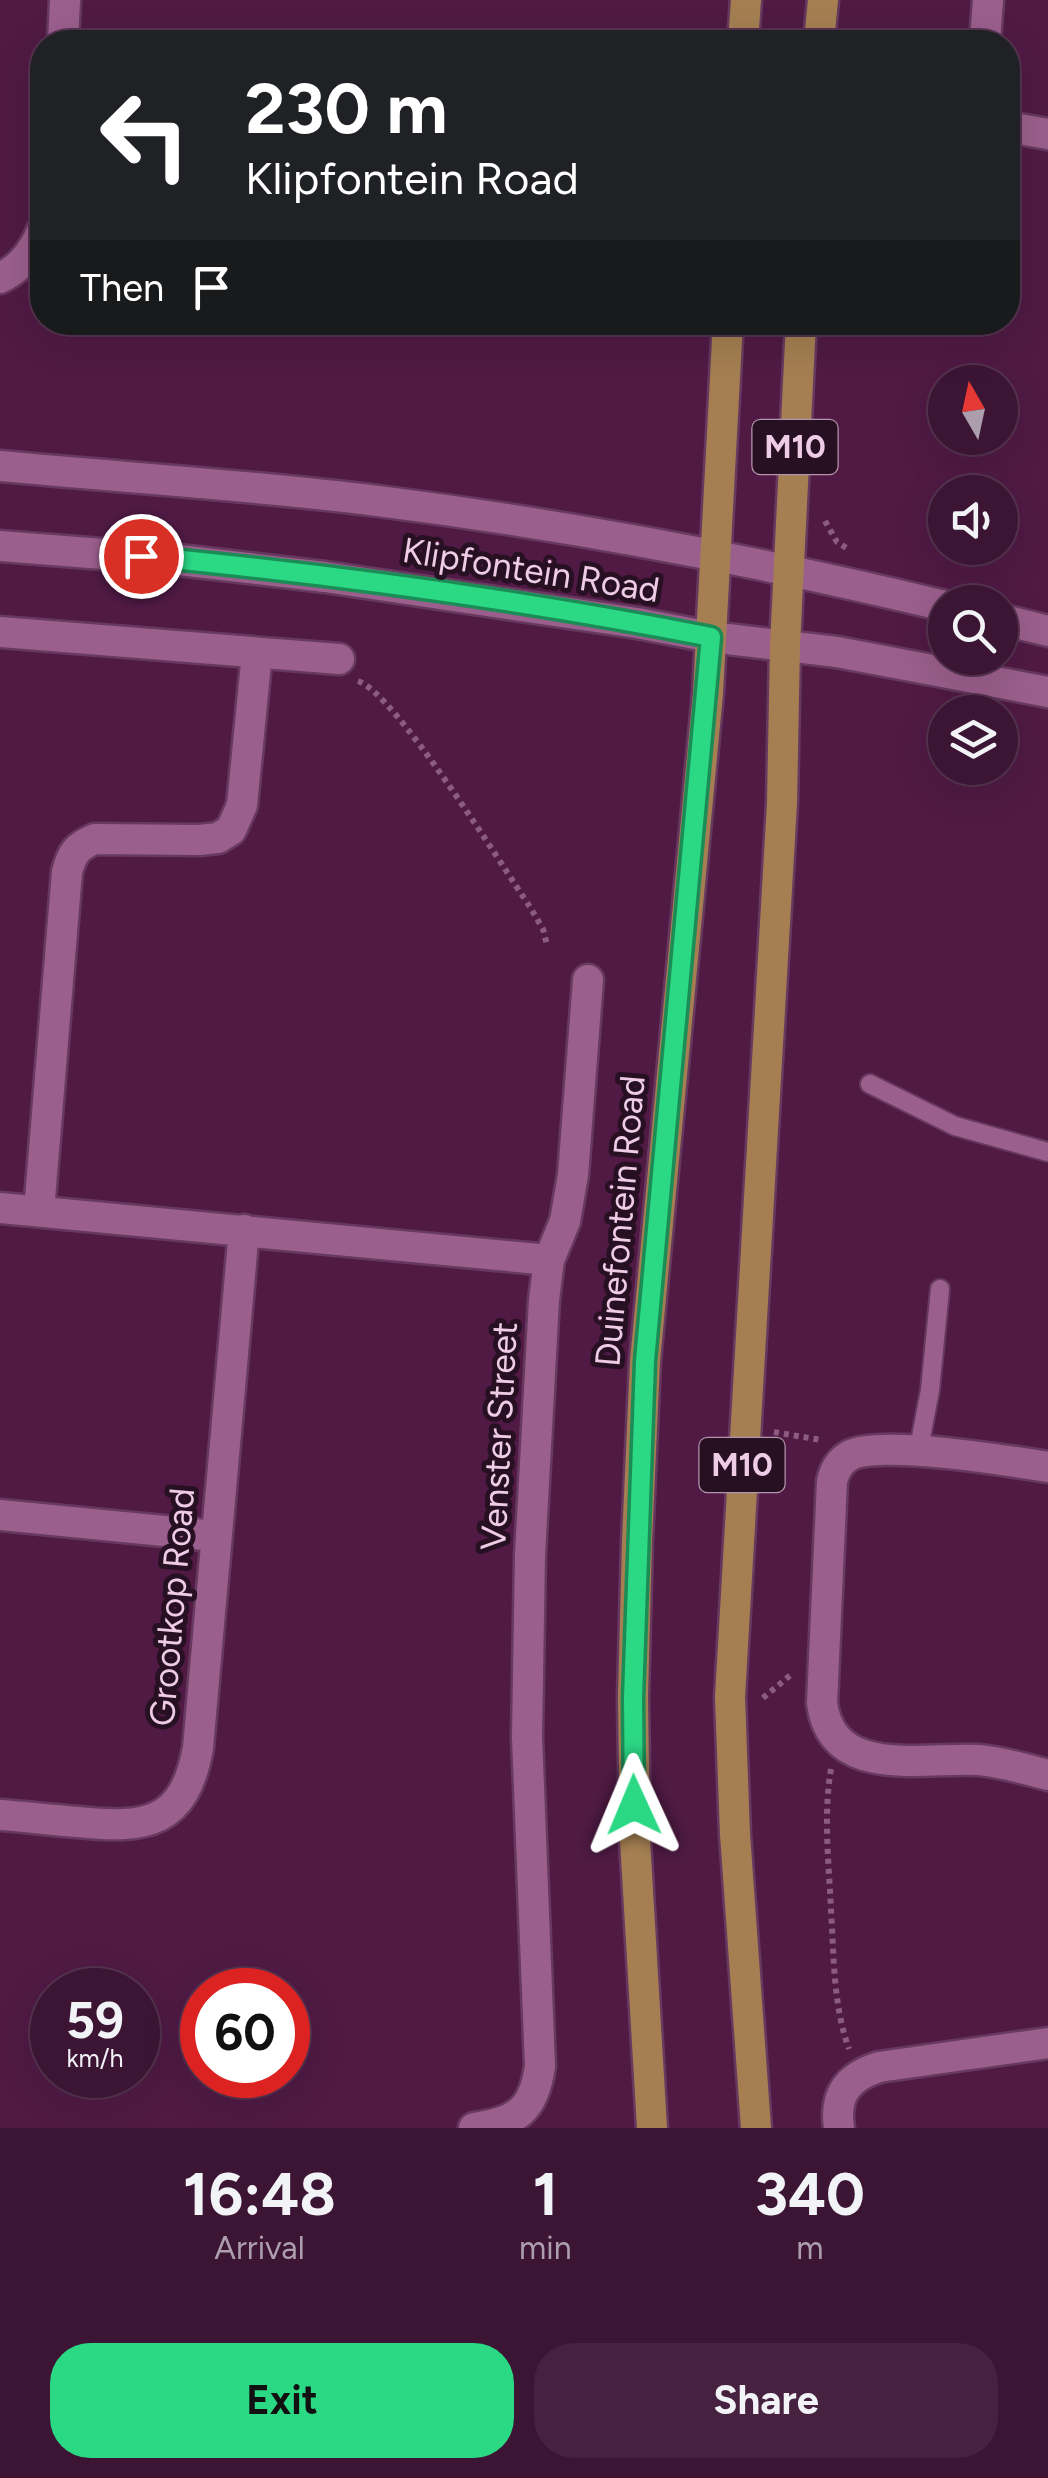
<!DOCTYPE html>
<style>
:root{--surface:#3c1434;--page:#472140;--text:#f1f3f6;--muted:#ac9eac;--line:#55334f;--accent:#2bd884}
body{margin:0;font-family:Figtree,sans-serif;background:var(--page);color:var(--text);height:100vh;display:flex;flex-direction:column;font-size:38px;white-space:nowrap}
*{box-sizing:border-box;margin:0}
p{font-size:32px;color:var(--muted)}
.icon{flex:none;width:55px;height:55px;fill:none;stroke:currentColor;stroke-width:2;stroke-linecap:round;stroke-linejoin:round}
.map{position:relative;height:2128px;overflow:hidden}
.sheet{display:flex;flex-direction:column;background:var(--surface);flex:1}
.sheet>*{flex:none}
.top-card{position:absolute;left:30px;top:30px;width:990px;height:305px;border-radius:40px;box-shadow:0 10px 40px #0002,0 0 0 2px var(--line);background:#202124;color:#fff;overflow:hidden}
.needle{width:65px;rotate:351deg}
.controls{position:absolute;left:928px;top:365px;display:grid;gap:20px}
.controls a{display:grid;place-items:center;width:90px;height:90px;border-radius:50%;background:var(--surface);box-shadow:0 10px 40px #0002,0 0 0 2px var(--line);font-size:50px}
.speed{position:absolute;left:30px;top:1968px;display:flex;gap:20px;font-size:50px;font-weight:700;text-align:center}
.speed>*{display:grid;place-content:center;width:130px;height:130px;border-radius:50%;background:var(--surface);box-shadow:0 10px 40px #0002,0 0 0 2px var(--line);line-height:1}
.speed small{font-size:25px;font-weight:400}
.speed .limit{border:15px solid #d22;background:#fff;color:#111}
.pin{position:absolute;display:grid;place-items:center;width:85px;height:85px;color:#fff;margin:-42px;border:5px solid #fff;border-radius:50%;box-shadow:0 2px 10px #0007}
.me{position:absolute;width:110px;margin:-55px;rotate:359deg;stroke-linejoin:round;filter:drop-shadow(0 0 8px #0008)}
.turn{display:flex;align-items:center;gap:35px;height:210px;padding:0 50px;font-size:45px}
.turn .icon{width:130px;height:130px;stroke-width:2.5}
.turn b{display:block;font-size:70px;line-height:85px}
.then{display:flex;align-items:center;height:95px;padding:0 50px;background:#0003;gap:20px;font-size:38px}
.eta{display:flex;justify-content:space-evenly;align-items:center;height:170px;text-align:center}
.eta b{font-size:60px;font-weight:700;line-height:70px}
.action{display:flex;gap:20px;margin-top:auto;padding:20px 50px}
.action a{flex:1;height:115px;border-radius:40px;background:var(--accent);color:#111;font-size:40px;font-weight:700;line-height:115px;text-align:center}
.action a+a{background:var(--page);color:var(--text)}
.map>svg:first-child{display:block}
</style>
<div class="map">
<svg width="1048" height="2128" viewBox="0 0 1048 2128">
<rect width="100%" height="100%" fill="#501a45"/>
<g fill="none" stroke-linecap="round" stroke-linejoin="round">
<defs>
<g id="lane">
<polyline points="870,1084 955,1126 1048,1152"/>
<polyline points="918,1453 930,1390 940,1289"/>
</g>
<g id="street">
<polyline points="63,42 65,0"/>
<polyline points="985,42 988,0"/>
<polyline points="1008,127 1048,134"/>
<path d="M0,278C21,268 33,252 42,231"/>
<polyline points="0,632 339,659"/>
<polyline points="0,1208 549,1260"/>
<path d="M39,1211L67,872C72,853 77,846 95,839L199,840L218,838L231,830L242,805L257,653"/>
<path d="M1048,1467C1011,1461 876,1439 849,1456C839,1462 835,1470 832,1481L822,1703C832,1780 922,1757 979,1760C1002,1762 1025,1769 1048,1775"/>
<polyline points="0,1515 215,1536"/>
<path d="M0,1815C26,1817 52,1820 78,1822C147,1829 184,1824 198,1748L244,1230"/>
<path d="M474,2128C517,2122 534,2110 540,2066L527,1737L530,1555L544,1300L549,1260L565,1221L573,1175L588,980"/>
<path d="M839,2128C834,2094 848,2077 879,2067L1048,2043"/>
</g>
<g id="secondary">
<path d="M0,466C126,478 252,485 378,501C569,525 758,561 945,606"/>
<polyline points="0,546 179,560 325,577 637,623 711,637 837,652 1048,692"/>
<polyline points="1000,619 1048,631"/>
</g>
<g id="primary">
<polyline points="743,42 746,0"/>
<polyline points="819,42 823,0"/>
<polyline points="652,2128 635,1840 633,1697 637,1541 645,1361 708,693 728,322"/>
<polyline points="756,2128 735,1834 730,1697 782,803 785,645 801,322"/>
</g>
</defs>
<use href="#lane" stroke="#67395f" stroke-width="22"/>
<use href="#street" stroke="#67395f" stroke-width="35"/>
<use href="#secondary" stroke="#67395f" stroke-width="35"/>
<use href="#primary" stroke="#67395f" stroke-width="35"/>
<g stroke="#8b5c80" stroke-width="6" stroke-dasharray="5 5" stroke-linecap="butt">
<polyline points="825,521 837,542 848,549"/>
<path d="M358,681C395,693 502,866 530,907L543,929L547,945"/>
<polyline points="774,1432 821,1440"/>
<polyline points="763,1698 793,1673"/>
<path d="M831,1769C823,1816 829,1863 831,1910C834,1957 833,2005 849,2049"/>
</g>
<use href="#lane" stroke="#9b5f8d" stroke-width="18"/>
<use href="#street" stroke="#9b5f8d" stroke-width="30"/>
<use href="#secondary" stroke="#9b5f8d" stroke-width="30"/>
<use href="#primary" stroke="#a57f52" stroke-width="30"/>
</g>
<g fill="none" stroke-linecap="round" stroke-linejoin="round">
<defs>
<path id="route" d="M141,556C331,574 523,600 711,637L645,1361L633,1698L634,1805"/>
</defs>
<use href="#route" stroke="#1c8c56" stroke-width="25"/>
<use href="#route" stroke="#2bd884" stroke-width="18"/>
</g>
<g text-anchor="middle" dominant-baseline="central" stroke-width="10" stroke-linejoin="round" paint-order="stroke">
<g fill="#281023" stroke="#b394ab" stroke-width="2.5">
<rect x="752.5" y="420" width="85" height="54" rx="8"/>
<rect x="699.5" y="1438" width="85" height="54" rx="8"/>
</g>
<g font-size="32" font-weight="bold" fill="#eecce5">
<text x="795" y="447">M10</text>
<text x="742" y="1465">M10</text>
</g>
<g font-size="35" fill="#eecce5" stroke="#281023">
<text transform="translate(531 570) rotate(9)">Klipfontein Road</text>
<text transform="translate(620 1221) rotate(-85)">Duinefontein Road</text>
<text transform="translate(499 1436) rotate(-87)">Venster Street</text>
<text transform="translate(172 1607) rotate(-85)">Grootkop Road</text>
</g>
</g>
</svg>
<div class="controls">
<a><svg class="needle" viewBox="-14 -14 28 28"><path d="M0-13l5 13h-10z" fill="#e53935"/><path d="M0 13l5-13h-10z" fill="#ac9eac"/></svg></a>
<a><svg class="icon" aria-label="sound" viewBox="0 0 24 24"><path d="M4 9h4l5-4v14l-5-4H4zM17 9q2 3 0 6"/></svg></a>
<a><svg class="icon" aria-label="search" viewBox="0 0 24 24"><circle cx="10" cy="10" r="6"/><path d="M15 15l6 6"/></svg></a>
<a><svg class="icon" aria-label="layers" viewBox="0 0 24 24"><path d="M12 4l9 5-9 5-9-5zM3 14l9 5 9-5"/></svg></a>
</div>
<div class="speed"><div>59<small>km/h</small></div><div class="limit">60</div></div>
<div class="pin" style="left:141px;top:556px;background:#d93025"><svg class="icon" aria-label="arrive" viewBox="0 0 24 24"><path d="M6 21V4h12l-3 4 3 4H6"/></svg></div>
<svg class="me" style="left:634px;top:1805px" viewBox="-20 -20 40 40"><path d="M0-17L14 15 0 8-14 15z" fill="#2bd884" stroke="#fff" stroke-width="4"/></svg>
<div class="top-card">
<div class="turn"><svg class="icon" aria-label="left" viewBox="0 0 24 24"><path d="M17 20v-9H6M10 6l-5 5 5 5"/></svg><div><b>230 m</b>Klipfontein Road</div></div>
<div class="then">Then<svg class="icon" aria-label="arrive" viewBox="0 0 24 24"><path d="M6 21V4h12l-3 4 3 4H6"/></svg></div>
</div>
</div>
<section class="sheet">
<div class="eta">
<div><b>16:48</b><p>Arrival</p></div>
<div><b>1</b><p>min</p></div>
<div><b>340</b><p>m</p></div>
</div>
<div class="action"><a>Exit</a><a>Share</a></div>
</section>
